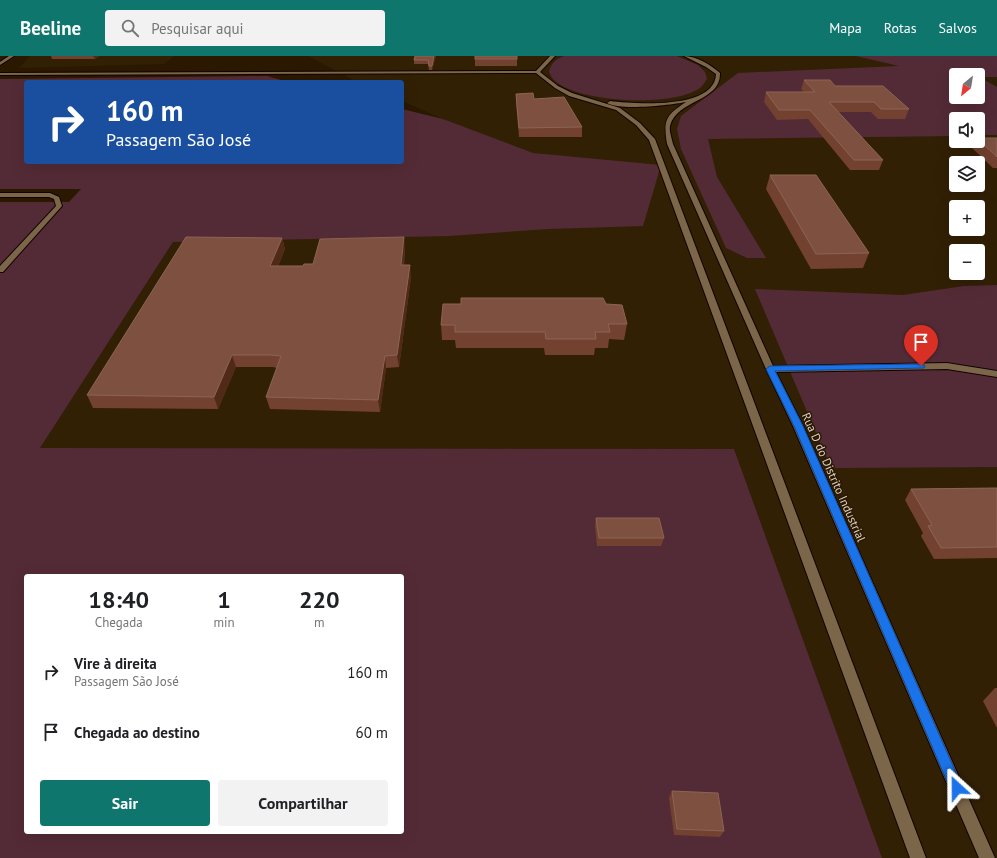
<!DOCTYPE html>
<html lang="pt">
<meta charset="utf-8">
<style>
:root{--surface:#fff;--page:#f2f2f2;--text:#202124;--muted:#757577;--accent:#0f766e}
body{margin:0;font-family:"PT Sans",sans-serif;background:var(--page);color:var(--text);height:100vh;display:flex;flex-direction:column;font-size:15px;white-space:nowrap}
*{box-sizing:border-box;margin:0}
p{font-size:13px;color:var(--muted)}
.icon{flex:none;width:22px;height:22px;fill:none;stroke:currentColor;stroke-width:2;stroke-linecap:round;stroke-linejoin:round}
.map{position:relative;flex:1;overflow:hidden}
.drawer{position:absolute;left:24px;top:518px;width:380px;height:260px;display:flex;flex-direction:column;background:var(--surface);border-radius:4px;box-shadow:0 4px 16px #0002}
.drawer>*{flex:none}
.guide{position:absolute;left:24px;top:24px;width:380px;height:84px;border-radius:4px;box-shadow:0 4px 16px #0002;background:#1a4fa0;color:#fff;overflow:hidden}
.needle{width:26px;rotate:210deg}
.buttons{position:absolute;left:949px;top:12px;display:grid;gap:8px}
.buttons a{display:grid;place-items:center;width:36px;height:36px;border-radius:4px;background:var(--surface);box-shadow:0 4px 16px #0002;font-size:20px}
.pin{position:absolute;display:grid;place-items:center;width:34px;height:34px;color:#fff;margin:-41px -17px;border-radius:50% 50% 50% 0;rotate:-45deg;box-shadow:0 0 4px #0007}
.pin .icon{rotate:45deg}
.me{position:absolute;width:44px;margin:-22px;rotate:336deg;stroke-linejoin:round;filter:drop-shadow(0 0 3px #0008)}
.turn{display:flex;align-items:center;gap:14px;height:84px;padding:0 16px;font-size:18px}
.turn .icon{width:52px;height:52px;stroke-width:2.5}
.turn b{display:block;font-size:28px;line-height:34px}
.eta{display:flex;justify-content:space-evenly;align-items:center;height:68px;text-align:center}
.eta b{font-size:24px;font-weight:800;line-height:28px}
.action{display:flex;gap:8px;margin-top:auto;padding:8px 16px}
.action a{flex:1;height:46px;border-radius:4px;background:var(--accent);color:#fff;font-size:16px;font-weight:800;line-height:46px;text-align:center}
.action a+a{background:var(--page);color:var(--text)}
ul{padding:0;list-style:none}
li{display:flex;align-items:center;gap:12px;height:60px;padding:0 16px}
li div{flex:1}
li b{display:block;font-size:15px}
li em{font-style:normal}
header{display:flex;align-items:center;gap:24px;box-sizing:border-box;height:56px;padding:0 20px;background:var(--accent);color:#fff}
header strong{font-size:19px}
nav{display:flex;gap:22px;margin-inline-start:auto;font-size:14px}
.search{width:280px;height:36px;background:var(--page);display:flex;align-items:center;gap:10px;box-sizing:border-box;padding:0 14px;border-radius:4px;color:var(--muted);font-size:15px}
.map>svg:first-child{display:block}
</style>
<header>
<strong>Beeline</strong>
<div class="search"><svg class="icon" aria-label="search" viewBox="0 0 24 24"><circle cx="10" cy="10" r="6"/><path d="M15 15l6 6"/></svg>Pesquisar aqui</div>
<nav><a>Mapa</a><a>Rotas</a><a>Salvos</a></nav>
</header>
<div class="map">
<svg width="997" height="802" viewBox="0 0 997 802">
<rect width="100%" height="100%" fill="#2a1800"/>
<g fill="#322005" fill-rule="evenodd">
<polygon points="30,0 174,0 164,8 19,12"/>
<path d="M308,0H947L997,15V802H882L734,393L40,392L173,186L533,97L500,88L402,45V26H357ZM956,19H978V41H956ZM956,63H978V85H956ZM956,107H978V129H956ZM956,151H978V173H956ZM956,195H978V217H956Z"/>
</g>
<g fill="#532b36" fill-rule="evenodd">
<path d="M564,0H677L698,9L705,16L707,23C705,26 703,29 701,31C676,52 577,47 554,24C552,22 550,18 549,16C551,7 556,3 564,0Z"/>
<path d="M856,0H997V21H979L997,31V79H978V63H956V80L708,83L717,121L766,202H747L726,192L681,93L677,73L681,60L738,17L899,10ZM956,19H978V41H956Z"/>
<path d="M267,20L288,26H26V106H402V53L443,63L533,97L661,109L643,170L548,173L449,180L173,186L40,392L734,393L882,802H0V146H69L81,133H0V23ZM26,520H402V776H26Z"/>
<polygon points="997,229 997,411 831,412 755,233 903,239 964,230"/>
</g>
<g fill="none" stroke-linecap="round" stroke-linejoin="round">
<defs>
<g id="street">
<polygon points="9,0 14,0 0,9 0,6"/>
<polygon points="550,0 555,0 540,16 558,30 572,37 620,52 640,67 655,83 926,802 910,802 649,84 636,69 616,54 569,40 555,32 536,17 0,19 0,17 536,15"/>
<path d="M684,0C696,0 711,9 720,17C721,46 677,43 670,70C669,75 672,83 673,88L773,310L947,307L997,315V321L947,313L776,316L803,370L995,802H979L793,370L766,313L667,88C663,64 666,59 686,46C671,49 620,55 607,47L610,45C634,48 715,54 716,18L706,11Z"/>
<polygon points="0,137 50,137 59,141 62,150 3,216 0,216 0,210 56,150 54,143 49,141 0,141"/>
</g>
</defs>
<use href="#street" stroke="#120300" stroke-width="2"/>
<use href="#street" fill="#7c664a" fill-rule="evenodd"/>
</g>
<g fill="#724130">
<polygon points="51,0 99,0 95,3 52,3"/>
<polygon points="415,0 436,0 432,14 429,14 428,8 414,8 414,4"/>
<polygon points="475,0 517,3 517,10 475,10"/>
<polygon points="804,24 835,30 909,53 905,63 878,63 871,56 838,56 883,104 879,114 850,114 808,63 777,64 764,46 766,36 804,36 801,33"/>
<polygon points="516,38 534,43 582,71 582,81 519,81 516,46"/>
<polygon points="978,82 997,82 997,112 993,112 972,92 975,85 978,85"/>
<polygon points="770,119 869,197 863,212 811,213 766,133"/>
<polygon points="282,182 285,193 278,210 303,210 313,208 405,192 404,209 411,221 399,311 386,312 380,356 270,353 266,341 277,312 273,311 236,311 218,353 93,352 87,339"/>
<polygon points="606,248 627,268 624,284 609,283 608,292 595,292 594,299 545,299 544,292 456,292 455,284 442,284 441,269"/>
<polygon points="997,432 997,502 934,503 921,480 923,477 905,444 911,433"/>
<polygon points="596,462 664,482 661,490 597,490 595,470"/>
<polygon points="995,632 997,632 997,672 983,645"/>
<polygon points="672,735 724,775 720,781 674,779 669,742"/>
</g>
<g fill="#502a16">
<polygon points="93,0 99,0 95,3"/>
<polygon points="434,0 436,0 432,14 432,10"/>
<polygon points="404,181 405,192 402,221 401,209"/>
<polygon points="282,182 285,193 273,221 270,210"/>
<polygon points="410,209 411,221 399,311 397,299"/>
<polygon points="232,299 236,311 218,353 214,341"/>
<polygon points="385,300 386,312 380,356 378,344"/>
</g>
<g fill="#7e5040" stroke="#8d6454">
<polygon points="415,0 434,0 432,10 429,10 428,4 414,4"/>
<rect x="475" y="0" width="42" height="3"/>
<polygon points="804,24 830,24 835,30 883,30 909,53 881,53 874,46 829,46 883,104 854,104 810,54 779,54 766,36 815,36"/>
<polygon points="533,37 534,43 564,41 582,71 519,72 516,38"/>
<polygon points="978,82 997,82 997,101 978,83"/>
<polygon points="770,119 816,119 869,197 816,198"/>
<polygon points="186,181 282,182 270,210 303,210 304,208 313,208 320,183 404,181 401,209 410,209 397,299 385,300 378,344 266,341 281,300 270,299 232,299 214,341 87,339"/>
<polygon points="461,242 603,242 606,248 622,249 627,268 608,268 610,276 595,276 596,283 546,283 545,276 455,276 455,269 441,269 443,248 461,248"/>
<polygon points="997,432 997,491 941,492 928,470 932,469 911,433"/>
<polygon points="596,462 659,462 664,482 599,482"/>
<polygon points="672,735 718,737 724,775 677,773"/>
</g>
<polygon fill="#1a73e8" stroke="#114b97" points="921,308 925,310 924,312 775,315 803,370 961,728 963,732 961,737 957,739 952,737 794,370 766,313 770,310"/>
<g text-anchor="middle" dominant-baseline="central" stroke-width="3" stroke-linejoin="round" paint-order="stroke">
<g font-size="12" fill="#ded1c2" stroke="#2a1800">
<text transform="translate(834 421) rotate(66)">Rua D do Distrito Industrial</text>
</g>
</g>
</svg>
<div class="buttons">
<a><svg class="needle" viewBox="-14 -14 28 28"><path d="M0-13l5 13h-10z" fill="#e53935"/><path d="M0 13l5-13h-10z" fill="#757577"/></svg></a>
<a><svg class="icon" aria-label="sound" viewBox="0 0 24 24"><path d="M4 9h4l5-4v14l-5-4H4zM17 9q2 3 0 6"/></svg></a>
<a><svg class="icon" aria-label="layers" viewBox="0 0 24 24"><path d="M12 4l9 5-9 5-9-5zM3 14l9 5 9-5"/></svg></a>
<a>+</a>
<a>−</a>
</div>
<div class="pin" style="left:921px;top:310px;background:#d93025"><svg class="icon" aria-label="arrive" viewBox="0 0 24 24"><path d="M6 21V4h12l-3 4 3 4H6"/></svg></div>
<svg class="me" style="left:957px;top:732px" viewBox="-20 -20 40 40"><path d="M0-17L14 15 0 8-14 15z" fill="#1a73e8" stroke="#fff" stroke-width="4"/></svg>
<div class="guide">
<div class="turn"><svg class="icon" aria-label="right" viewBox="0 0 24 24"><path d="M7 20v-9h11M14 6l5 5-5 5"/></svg><div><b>160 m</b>Passagem São José</div></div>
</div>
<section class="drawer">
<div class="eta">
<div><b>18:40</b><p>Chegada</p></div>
<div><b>1</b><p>min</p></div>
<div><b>220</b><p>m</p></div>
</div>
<ul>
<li><svg class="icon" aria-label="right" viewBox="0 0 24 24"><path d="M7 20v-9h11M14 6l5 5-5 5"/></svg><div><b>Vire à direita</b><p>Passagem São José</p></div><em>160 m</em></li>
<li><svg class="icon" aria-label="arrive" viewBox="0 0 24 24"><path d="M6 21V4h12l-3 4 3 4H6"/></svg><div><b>Chegada ao destino</b></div><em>60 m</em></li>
</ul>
<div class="action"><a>Sair</a><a>Compartilhar</a></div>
</section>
</div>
